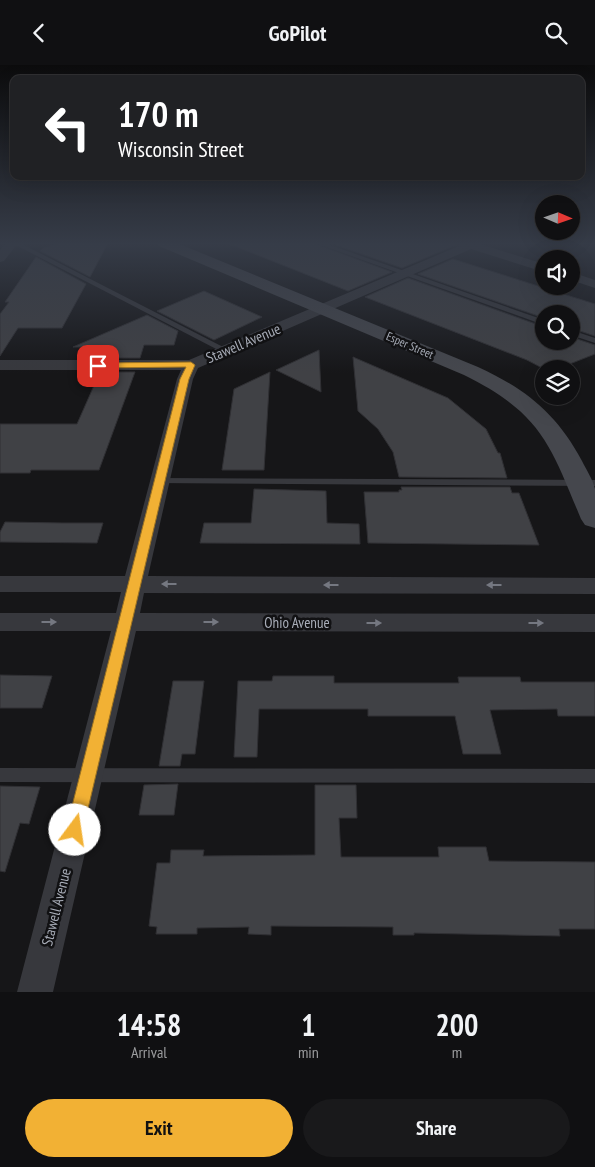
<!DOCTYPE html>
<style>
:root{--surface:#101012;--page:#19191b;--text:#f1f3f6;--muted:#9c9d9f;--line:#303032;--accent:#f2b134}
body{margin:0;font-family:"PT Sans Narrow",sans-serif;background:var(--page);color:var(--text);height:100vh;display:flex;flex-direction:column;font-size:19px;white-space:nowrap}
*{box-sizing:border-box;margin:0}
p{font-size:16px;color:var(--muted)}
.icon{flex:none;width:28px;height:28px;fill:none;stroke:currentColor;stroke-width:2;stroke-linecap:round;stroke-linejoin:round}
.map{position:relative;height:927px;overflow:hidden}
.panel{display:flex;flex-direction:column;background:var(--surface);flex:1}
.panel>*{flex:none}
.banner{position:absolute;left:10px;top:10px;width:575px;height:105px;border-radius:10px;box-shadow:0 5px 20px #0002,0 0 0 1px var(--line);background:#202124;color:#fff;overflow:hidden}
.needle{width:32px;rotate:92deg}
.buttons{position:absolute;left:535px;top:130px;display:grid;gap:10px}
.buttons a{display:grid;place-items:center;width:45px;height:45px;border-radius:50%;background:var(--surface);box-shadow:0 5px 20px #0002,0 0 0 1px var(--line);font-size:25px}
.pin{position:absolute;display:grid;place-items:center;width:42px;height:42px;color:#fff;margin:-21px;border-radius:10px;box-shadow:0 2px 8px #0006}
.me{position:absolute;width:55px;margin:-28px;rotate:14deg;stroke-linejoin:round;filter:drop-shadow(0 0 4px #0008)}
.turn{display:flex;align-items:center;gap:18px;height:105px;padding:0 25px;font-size:22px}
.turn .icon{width:65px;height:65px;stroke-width:2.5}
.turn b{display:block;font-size:35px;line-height:42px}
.eta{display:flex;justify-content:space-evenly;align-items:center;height:85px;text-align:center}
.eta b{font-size:30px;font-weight:700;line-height:35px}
.button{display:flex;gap:10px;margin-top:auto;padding:10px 25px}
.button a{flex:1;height:58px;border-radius:30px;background:var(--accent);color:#111;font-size:20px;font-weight:700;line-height:58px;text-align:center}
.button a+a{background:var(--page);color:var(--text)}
header{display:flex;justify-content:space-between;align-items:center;height:65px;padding:0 25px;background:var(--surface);font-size:22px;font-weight:700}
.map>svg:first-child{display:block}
</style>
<header><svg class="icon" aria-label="back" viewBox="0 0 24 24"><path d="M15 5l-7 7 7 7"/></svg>GoPilot<svg class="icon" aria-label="search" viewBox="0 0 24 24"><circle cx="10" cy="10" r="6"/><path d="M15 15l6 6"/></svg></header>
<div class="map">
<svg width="595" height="927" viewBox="0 0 595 927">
<rect width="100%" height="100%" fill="#161618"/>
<g fill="#404145" stroke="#303034">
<polygon points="59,178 108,178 90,212 40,186 43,183"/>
<polygon points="227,178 313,178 392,207 348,226"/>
<polygon points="330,178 455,178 456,180 402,203"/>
<polygon points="36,192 86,219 62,263 18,263 0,291 0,249 9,237 5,237"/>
<polygon points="453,194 595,239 595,271 571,263 571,249 544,249 544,253 418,209"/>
<polygon points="408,213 544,262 544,276 571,276 571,272 595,280 595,289 557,304 551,304 544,300 544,304 527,295 365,232"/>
<polygon points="204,226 262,252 214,275 157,246"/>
<polygon points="147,250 178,266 174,280 144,280 140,293 106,293 110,282 73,282"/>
<polygon points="319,285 321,327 276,305"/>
<polygon points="353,292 448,333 486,364 498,388 500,388 507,413 399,412 393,387 378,364 358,346"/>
<polygon points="100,307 135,307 99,405 31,405 30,408 0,408 0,359 77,359"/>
<polygon points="270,307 264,405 222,405 234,324"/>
<polygon points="401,422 510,422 512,428 519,428 539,480 368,478 364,427 399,427 399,425 402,425"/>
<polygon points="254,424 326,426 327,458 359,459 360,479 200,478 204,458 251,458"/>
<polygon points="5,457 63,458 103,458 97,478 0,477 0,467"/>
<polygon points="0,610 52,611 42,643 0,643"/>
<polygon points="273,611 334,611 334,618 459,618 458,612 520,612 521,617 595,617 595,651 558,651 557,644 490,645 501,689 463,689 455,651 368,651 368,644 259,644 257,692 234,692 238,616 272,616"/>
<polygon points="173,616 204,616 195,689 182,689 180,701 159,701"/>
<polygon points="178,719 174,750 139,750 144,720"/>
<polygon points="315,720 356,720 357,753 339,753 341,792 439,792 438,782 486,782 489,796 595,797 595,864 559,864 560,871 414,868 414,870 393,870 393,862 271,861 271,870 248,869 249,862 197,863 197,869 156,869 157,862 149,861 157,798 170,798 171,785 204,785 203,791 315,790"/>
<polygon points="0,721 40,722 29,759 20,758 5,807 0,806"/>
</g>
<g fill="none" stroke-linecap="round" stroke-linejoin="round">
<g fill="#37383d" fill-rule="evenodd">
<polygon points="12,178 20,178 229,285 222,287"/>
<polygon points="315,178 324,178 544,255 544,260"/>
<polygon points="571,265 595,273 595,278 571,270"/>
<polygon points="159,413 595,415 595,421 155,418 154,416 155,414"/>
<polygon points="0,703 595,704 595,718 0,717"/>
</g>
<g fill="#37383d" fill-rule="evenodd">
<polygon points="6,178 18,178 4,196 0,197 0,185"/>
<polygon points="457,178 481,178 480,179 544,199 544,207 471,184 198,303 193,314 148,511 595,513 595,529 144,528 140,548 595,549 595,567 136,566 53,927 17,927 111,566 0,566 0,548 116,548 121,527 0,527 0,511 125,511 177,314 181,305 0,305 0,295 189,295 459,181"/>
<polygon points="571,207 595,215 595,223 571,215"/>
</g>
<path fill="#45474d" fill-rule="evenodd" d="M156,178H177L478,302C526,324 557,349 582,396C586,404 593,415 595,424C595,435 595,451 595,463L585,460L581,454C550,379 541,348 464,310L159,181Z"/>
</g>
<defs><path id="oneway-solid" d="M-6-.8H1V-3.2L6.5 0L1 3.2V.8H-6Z" transform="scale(1.25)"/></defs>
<g fill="#757881">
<use href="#oneway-solid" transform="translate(169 519) rotate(-180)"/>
<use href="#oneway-solid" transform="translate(331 520) rotate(-180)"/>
<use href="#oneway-solid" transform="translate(494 520) rotate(-180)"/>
<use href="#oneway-solid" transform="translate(49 557)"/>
<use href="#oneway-solid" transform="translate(211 557)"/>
<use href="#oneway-solid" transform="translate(374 558)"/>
<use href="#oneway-solid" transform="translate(536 558)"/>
</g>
<linearGradient id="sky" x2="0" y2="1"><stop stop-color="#0c0c0d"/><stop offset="0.58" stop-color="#363c48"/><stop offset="1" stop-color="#363c48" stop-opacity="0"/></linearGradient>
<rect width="595" height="308" fill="url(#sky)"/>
<polygon fill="#f2b134" stroke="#9d7322" points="191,297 195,300 189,314 83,765 81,770 75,773 69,770 66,765 180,314 186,302 98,303 94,301 98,298"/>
<g text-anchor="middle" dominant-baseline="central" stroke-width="5" stroke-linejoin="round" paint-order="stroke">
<g font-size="12" fill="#a8adb8" stroke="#111113">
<text transform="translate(410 280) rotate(23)">Esper Street</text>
</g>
<g font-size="15" fill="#a8adb8" stroke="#111113">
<text transform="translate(243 278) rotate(-23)">Stawell Avenue</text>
<text x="297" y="557">Ohio Avenue</text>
<text transform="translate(56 842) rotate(-76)">Stawell Avenue</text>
</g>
</g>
</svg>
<div class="buttons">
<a><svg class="needle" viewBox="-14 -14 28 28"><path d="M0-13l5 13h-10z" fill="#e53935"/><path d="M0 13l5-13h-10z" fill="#9c9d9f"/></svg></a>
<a><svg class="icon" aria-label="sound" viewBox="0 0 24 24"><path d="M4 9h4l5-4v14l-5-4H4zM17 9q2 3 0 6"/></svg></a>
<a><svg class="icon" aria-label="search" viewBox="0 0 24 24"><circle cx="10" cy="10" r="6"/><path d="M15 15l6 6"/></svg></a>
<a><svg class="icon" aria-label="layers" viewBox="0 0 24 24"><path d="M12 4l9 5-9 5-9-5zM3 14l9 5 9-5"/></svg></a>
</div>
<div class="pin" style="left:98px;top:301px;background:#d93025"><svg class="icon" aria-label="arrive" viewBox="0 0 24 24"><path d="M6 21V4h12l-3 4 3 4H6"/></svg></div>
<svg class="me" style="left:75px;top:765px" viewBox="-20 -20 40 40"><circle r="19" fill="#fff"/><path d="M0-13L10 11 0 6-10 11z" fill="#f2b134"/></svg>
<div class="banner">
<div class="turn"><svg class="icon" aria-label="left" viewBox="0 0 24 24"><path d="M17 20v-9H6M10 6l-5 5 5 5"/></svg><div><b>170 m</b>Wisconsin Street</div></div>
</div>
</div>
<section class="panel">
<div class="eta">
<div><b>14:58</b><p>Arrival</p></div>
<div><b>1</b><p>min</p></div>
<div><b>200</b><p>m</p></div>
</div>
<div class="button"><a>Exit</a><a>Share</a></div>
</section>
